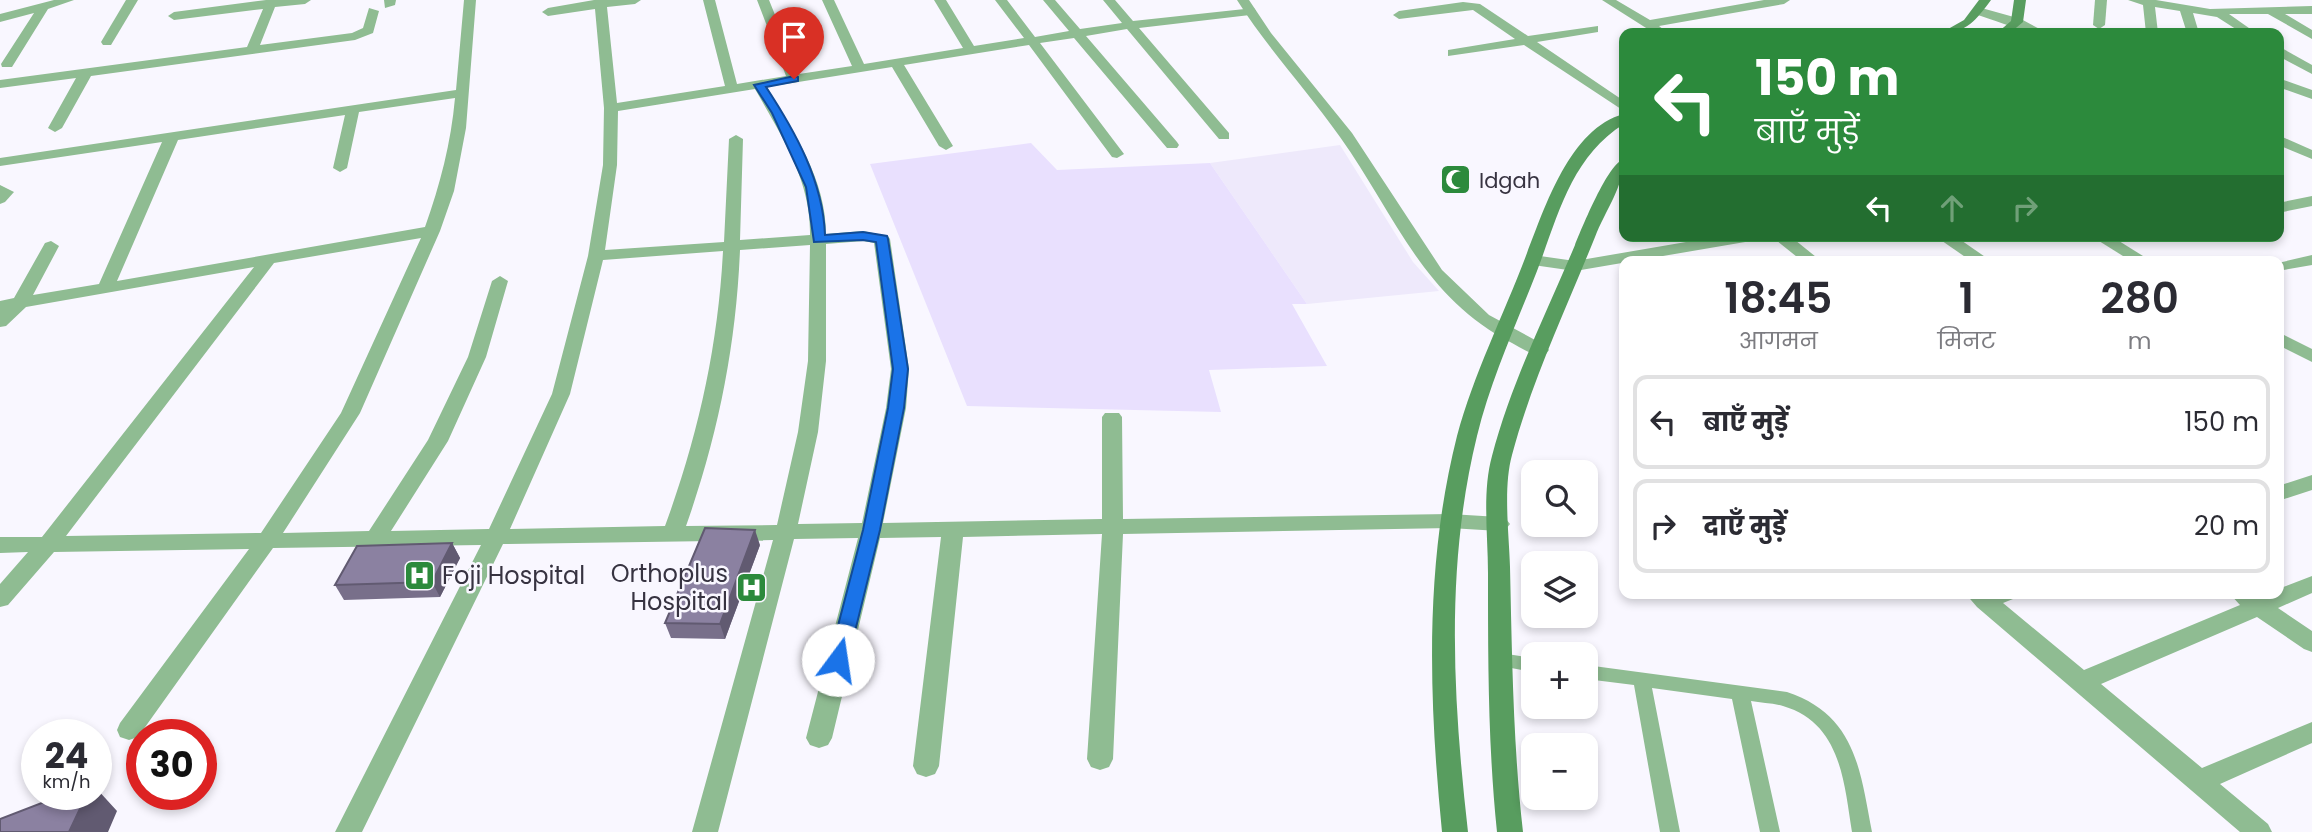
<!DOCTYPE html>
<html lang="hi">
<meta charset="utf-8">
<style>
:root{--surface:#fff;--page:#f2f2f3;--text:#2b2b33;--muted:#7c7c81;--line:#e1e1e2}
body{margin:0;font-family:Poppins,"Noto Sans Devanagari",sans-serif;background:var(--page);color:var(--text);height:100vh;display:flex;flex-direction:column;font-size:26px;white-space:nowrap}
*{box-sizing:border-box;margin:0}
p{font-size:23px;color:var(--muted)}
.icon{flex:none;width:38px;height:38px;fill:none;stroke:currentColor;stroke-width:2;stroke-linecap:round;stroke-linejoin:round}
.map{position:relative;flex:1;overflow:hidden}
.drawer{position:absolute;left:1619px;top:256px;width:665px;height:343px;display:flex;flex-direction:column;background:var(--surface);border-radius:14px;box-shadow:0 4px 10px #0003}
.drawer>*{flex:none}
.hud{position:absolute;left:1619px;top:28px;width:665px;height:214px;border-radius:14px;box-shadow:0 4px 10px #0003;background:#2c8a3c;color:#fff;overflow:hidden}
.controls{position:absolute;left:1521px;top:460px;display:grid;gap:14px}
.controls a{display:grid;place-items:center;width:77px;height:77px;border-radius:14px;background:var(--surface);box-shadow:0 4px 10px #0003;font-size:35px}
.speed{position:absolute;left:21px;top:719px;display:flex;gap:14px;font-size:35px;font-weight:700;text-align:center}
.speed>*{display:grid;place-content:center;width:91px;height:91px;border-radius:50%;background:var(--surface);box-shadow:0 4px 10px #0003;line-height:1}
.speed small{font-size:18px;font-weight:400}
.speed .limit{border:10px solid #d22;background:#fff;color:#111}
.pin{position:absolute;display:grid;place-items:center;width:60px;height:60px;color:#fff;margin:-72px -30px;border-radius:50% 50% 50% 0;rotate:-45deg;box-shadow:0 0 7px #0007}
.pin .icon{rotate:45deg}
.me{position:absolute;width:77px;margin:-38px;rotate:14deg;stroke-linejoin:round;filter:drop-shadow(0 0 5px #0008)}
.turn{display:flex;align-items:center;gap:24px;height:147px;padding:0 21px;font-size:32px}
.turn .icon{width:91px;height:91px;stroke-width:2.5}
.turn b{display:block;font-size:49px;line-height:60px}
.lanes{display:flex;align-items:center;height:66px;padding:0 21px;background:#0003;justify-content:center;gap:35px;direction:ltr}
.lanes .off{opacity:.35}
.eta{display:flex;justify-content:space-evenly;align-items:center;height:119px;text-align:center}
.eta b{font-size:42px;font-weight:600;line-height:49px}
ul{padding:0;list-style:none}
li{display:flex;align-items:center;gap:21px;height:94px;margin:0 14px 10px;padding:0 7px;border:4px solid var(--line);border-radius:14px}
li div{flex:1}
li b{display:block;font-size:26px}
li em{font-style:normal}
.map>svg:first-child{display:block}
</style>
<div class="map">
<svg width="2312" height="832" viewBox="0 0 2312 832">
<rect width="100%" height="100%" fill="#f9f7ff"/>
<polygon fill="#eee9fb" points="1340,145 1413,262 1439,291 1307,304 1210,163"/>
<polygon fill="#e9e0fe" points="1031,143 1057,170 1210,163 1307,304 1292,304 1327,366 1209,370 1221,412 967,406 870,164"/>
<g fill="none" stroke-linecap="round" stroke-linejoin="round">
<g fill="#8fbc92" fill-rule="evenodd">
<polygon points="1501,653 1533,658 1533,672 1495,665 1492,660 1495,655"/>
<path d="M1586,665L1787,692C1856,715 1860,770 1872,832H1852C1844,782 1841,723 1783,706C1773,703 1761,703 1751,701L1780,832H1760L1732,699L1652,688L1680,832H1660L1634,685L1586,679Z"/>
</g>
<g fill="#8fbc92" fill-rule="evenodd">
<polygon points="54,0 74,0 48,9 12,67 2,67 1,64 34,13 0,22 0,14"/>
<polygon points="126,0 138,0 111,45 103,45 101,42"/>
<polygon points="266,0 311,0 305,4 275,7 260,45 352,33 363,28 369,8 379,11 373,33 355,40 91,76 62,128 55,132 48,128 76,78 0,88 0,80 247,47 263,9 174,20 168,16 174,12"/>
<polygon points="384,0 396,0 395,5 385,8"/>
<path d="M464,0H476L466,128L454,191L440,231L360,413L283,533L369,531L428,440L468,357L492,281L500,276L508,281L486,357L448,441L391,531L489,529L552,394L588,256L603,165L604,108L595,9L548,16L542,12L548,8L594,0H641L635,4L607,7L617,103L725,86L703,0H715L737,84L786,76L757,0H769L799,74L852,66L822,0H834L864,64L963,48L934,0H946L974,46L1024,38L995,0H1007L1035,37L1069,31L1043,0H1055L1080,29L1122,23L1103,0H1115L1133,21L1254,8L1256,11L1250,15L1139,28L1229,133V139H1219L1127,29L1086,36L1177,142L1179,145L1177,148H1167L1074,38L1040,43L1124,154L1117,158L1112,157L1029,45L904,65L953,146L946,150L939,146L892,67L767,87C794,133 826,179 826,234L863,231L888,236L890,239L909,369L906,408L883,523L1102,519V417L1105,413H1119L1122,417L1123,519L1450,514L1499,517L1506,519L1510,524L1506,529L1499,531L1450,528L1123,534L1113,759L1109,767L1100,770L1091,767L1087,759L1102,534L963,537L939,766L935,774L926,777L917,774L913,766L941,537L880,538L832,738L828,745L819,748L810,745L806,738L858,538L794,539L718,832H692L773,540L503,544L362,832H335L481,545L273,548L138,737L129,740L120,737L117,730L120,723L249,549L54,552L8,605L0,607V584L28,552L0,553V537H42L254,267L26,307L6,326L0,327V301L14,298L45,243L51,241L59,246L33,295L99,284L162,142L0,166V158L456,90ZM755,89C781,135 811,180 810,235L740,240L743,139L736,135L729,139L724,242L605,250L617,165L618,111ZM455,98C451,143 440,185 425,227L117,281L178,140L345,115L333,168L340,172L347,168L359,112ZM421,238L341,413L261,533L66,536L274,263ZM863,241L874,243L891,369L886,408L862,523L798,524L818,432L826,361V244ZM810,245L808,361L798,432L777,525L686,526C718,436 736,346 740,250ZM723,251C718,347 698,436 665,526L510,529L570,394L603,260Z"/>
<polygon points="1602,0 1616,0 1650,20 1764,0 1790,0 1784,4 1659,26 1664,30 1660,33 1654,33"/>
<polygon points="2095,0 2107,0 2105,25 2099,29 2093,25"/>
<polygon points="2128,0 2156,0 2210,9 2312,6 2312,14 2285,14 2312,30 2312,39 2268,14 2229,14 2256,33 2242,33 2217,17 2193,13 2199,33 2187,33 2180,11 2155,7 2158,33 2146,33 2143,5"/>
<polygon points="1463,2 1480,4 1528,36 1598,26 1598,32 1537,42 1624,101 1624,111 1524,45 1448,56 1448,50 1515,39 1473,10 1399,19 1393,15 1399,11"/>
<path d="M1978,7L2021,19L2047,33C2025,34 1996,20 1974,14V8Z"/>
<polygon points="2278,46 2312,65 2312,74 2278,56"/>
<polygon points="2278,78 2312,90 2312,99 2278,87"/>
<polygon points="2278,135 2312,150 2312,159 2278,145"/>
<polygon points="0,185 14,192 5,202 0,204"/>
<polygon points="2312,196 2312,206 2278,213 2278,203"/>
<polygon points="1721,236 1759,236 1751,241 1575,271 1533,265 1525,260 1533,255 1575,261"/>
<polygon points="1771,236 1790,236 1821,261 1802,261"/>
<polygon points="1935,236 1955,236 1991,261 1971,261"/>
<polygon points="2091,236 2111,236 2151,261 2131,261"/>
<polygon points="2312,255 2312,265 2278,271 2278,263"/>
<polygon points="2278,332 2312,349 2312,362 2278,345"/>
<polygon points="2312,475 2312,490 2278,501 2278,486"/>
<polygon points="2312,576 2312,593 2278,608 2312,631 2312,652 2304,649 2257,617 2101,684 2202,768 2312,722 2312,743 2220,784 2268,824 2272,832 2240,832 1977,607 1965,593 2016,593 2013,599 2003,603 2084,670 2240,605 2229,593 2257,593 2261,596 2278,593 2278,589"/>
</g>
<path fill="#8fbc92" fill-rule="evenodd" d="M1237,0H1249L1271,33L1352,133L1442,270L1489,315L1546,346L1549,350L1546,354C1534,357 1523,349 1512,343C1422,297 1395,214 1340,137C1307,90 1268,49 1237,0Z"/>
<g fill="#589d5f" fill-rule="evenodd">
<path d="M1979,0H1991C1976,20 1967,33 1941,33L1964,20Z"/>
<polygon points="2014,0 2026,0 2023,22 2010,33 1997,33 2011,21"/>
<path d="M1624,114V124C1571,157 1558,216 1537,271C1516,325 1491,379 1477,436C1445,566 1453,700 1468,832H1442C1429,700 1424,566 1457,436C1474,373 1504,314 1527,253C1545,207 1570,128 1624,114Z"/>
<path d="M1624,159C1624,186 1605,211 1595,237C1566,309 1532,380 1512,455C1503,488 1509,533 1510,567C1512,655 1513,744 1523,832H1497C1488,746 1488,659 1488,573C1488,536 1482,492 1492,456C1511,383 1546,314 1575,245C1582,228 1608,163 1624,159Z"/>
</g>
</g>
<g fill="#786f8a">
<polygon points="452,543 460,558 440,597 344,600 335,585"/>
<polygon points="760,545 725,639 671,638 665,623"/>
</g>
<g fill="#615a71">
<polygon points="755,530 760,545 725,639 720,624"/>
<polygon points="452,543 460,558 440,597 432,582"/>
<polygon points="96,788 117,811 108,832 69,832 87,794 96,794"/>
</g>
<g fill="#8b81a1" stroke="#615a71" stroke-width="2">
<polygon points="705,528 755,530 720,624 665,623"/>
<polygon points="452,543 432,582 335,585 357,546"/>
<polygon points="65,794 87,794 69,832 0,832 0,819"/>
</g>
<path fill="#1a73e8" stroke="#114b97" stroke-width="2" d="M794,76L798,77V81L766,87C795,131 823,181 825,235L863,232L887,236L888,239L908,369L904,408L880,530L848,660L845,666L838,668L832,666L829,660L863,530L888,408L893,369L876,242L863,240L814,242L806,187L772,113L754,85Z"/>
<defs>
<symbol id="mosque-square" viewBox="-11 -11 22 22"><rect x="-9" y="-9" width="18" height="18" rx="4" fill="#2c8a3c" stroke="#f9f7ff"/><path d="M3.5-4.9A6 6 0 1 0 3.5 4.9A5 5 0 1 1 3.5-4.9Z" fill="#fff"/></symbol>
<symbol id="hospital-square" viewBox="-11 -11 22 22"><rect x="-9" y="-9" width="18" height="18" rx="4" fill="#2c8a3c" stroke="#f9f7ff"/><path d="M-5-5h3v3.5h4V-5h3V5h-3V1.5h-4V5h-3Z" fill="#fff"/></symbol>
</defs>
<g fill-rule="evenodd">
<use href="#mosque-square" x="1438" y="162" width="35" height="35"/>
<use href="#hospital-square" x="402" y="558" width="35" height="35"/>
<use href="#hospital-square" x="734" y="570" width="35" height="35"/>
</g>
<g text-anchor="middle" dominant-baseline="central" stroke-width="5" stroke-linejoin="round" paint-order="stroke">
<g font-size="21" fill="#373341" stroke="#f9f7ff" text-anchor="start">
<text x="1479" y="180">Idgah</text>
</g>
<g font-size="24" fill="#373341" stroke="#f9f7ff" text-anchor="end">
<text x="728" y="573">Orthoplus<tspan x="728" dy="28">Hospital</tspan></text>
<text x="442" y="575" text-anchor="start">Foji Hospital</text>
</g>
</g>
</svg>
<div class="controls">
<a><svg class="icon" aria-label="search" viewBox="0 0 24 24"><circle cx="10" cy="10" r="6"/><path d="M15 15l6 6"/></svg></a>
<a><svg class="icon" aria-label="layers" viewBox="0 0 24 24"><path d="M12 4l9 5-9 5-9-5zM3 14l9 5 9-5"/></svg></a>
<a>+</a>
<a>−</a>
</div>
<div class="speed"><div>24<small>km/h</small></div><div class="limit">30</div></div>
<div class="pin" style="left:794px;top:79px;background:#d93025"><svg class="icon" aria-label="arrive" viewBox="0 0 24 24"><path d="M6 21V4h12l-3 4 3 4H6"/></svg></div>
<svg class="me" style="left:838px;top:660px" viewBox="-20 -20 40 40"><circle r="19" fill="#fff"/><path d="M0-13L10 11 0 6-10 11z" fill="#1a73e8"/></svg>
<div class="hud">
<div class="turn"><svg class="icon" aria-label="left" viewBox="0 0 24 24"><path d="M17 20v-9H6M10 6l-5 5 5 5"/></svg><div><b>150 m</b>बाएँ मुड़ें</div></div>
<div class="lanes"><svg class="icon" aria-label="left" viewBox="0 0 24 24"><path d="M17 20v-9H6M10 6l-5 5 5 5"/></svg><svg class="icon off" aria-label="ahead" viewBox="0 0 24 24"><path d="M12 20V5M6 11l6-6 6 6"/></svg><svg class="icon off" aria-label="right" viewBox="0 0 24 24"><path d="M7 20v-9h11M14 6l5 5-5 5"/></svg></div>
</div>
<section class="drawer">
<div class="eta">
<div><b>18:45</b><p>आगमन</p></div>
<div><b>1</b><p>मिनट</p></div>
<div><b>280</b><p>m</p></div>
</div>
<ul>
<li><svg class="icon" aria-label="left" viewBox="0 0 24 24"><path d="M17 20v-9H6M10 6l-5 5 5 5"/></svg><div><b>बाएँ मुड़ें</b></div><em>150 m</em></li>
<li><svg class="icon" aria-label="right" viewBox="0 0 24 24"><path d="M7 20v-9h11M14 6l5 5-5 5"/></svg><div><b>दाएँ मुड़ें</b></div><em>20 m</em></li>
</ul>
</section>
</div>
